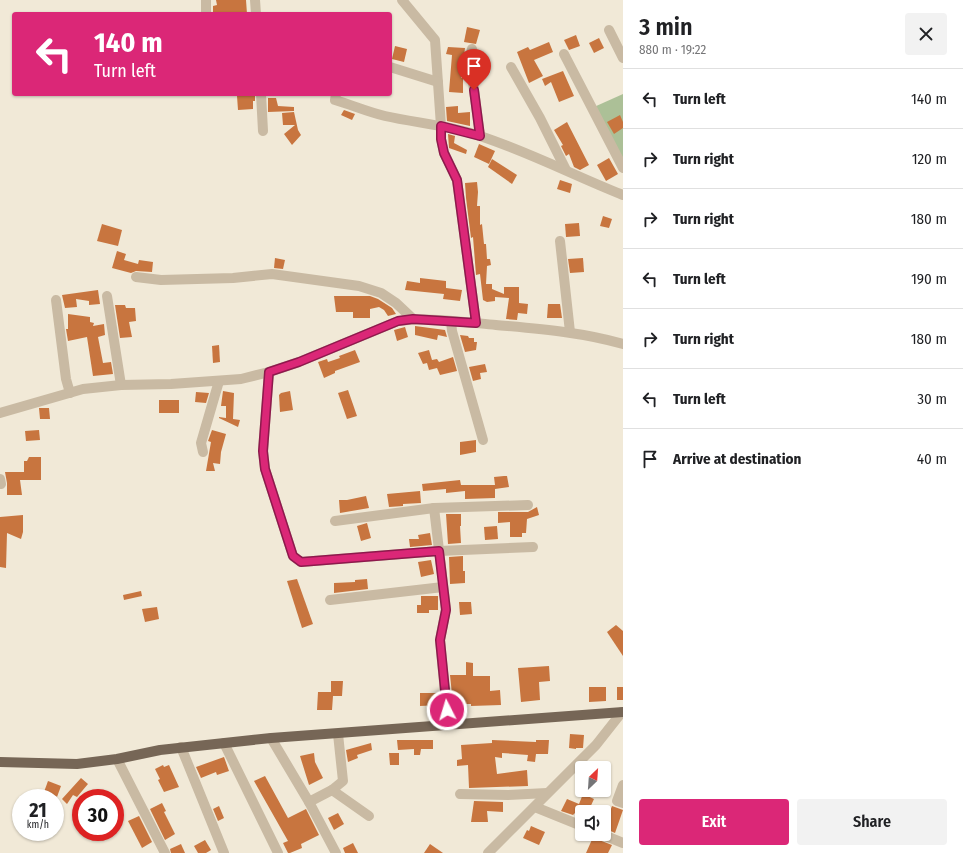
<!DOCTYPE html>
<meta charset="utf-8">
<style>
:root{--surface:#fff;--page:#f2f2f2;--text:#202124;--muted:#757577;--line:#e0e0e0;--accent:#db2777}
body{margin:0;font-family:"Fira Sans Condensed",sans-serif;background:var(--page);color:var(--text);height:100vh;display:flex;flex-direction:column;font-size:15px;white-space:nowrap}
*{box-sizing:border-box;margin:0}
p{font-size:13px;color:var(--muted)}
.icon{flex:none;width:22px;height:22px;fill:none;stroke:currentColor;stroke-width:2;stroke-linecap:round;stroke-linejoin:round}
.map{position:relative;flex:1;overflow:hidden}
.panel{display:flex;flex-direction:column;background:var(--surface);width:340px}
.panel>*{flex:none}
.banner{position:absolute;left:12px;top:12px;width:380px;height:84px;border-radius:4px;box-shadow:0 1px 3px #0004;background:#db2777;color:#fff;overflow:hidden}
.needle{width:26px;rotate:25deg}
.tools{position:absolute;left:575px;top:761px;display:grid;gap:8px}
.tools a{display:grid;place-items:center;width:36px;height:36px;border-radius:4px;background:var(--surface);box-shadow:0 1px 3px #0004;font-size:20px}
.speed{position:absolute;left:12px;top:789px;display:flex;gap:8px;font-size:20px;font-weight:700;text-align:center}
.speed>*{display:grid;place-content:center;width:52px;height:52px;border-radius:50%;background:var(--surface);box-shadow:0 1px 3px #0004;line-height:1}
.speed small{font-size:10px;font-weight:400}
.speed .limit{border:6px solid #d22;background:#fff;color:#111}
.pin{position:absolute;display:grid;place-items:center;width:34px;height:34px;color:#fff;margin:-41px -17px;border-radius:50% 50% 50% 0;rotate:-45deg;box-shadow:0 0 4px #0007}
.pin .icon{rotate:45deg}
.me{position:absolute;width:44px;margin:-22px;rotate:355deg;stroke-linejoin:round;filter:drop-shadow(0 0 3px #0008)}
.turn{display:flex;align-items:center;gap:14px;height:84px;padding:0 16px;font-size:18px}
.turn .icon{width:52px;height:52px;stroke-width:2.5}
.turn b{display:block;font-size:28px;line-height:34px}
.round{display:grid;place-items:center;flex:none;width:42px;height:42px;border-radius:4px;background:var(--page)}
.head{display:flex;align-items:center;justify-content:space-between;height:68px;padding:0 16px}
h1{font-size:24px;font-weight:600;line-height:30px}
.button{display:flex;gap:8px;margin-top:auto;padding:8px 16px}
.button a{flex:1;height:46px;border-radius:4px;background:var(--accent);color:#fff;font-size:16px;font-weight:600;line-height:46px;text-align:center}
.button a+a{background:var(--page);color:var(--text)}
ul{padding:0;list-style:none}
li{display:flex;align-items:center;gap:12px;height:60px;padding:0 16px;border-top:1px solid var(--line)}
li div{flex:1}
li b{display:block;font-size:15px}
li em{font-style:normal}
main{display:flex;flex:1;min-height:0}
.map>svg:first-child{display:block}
</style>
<main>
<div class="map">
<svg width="623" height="853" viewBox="0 0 623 853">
<rect width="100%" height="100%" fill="#f1e9d7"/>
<polygon fill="#acc097" points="623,94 623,162 594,107"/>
<g fill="#c8753f">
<polygon points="216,0 246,0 247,14 213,14 213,6 217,5"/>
<polygon points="467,27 480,30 476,44 464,42"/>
<polygon points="576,35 580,46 569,50 564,40"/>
<polygon points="599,38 604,48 594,53 589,43"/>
<polygon points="549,42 553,52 534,60 543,76 529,83 517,52 528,47 530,50"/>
<polygon points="395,46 407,49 404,62 392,59"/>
<polygon points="448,47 465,48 461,78 463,78 463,93 449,92 452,55 446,54"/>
<polygon points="563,71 574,96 559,102 551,82 545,86 542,79"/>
<polygon points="255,95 255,101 253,101 253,109 238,110 237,96"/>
<polygon points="268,98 276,98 278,106 294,107 294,111 268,112"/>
<polygon points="458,106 458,113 470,112 470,126 447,121 446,107"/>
<polygon points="344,110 355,114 352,120 341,115"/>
<polygon points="294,112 298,130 301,135 292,145 284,134 295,125 283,125 282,113"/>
<polygon points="620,115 623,122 623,128 614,134 607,122"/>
<polygon points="567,122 589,165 580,170 574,167 569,154 566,156 561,146 563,145 554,130"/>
<polygon points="448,134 455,136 454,143 467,150 466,154 449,148"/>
<polygon points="479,144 495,151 489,164 474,157"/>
<polygon points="609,158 618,174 606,181 597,165"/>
<polygon points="492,159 517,175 512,184 488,167"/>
<polygon points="560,180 572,184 570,193 557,189"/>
<polygon points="477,182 478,192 477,206 480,206 480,225 482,224 484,244 486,244 487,259 490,259 491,265 487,266 486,284 492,284 492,289 504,294 504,287 519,287 519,303 528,304 527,314 518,313 517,320 506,319 509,298 495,297 495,301 487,302 483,300 480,274 476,275 473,237 471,238 466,198 465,183"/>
<polygon points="603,216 612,219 609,228 600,226"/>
<polygon points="579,223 580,236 566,237 565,224"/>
<polygon points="102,224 122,230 118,246 97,241"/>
<polygon points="117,251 126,254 124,260 138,264 139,260 153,262 152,272 136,271 131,273 112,268"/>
<polygon points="275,258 285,260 283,269 274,268"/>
<polygon points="583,258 584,272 570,273 568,259"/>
<polygon points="420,278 446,281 446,288 462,290 460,301 443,299 444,294 405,290 407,281 420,283"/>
<polygon points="98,290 100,304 89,305 89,301 76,299 77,307 65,308 62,295"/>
<polygon points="334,296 370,296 378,299 392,308 396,314 388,316 384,310 379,307 370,309 370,318 353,318 353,312 336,312"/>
<polygon points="548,304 560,304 562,318 547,318"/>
<polygon points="115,305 125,305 126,308 135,308 136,321 129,322 132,337 120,338"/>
<polygon points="68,314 90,317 90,322 94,323 93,326 104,324 105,335 98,337 103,363 111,362 113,374 93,376 87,337 68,341 66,329 68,329"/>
<polygon points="415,326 445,330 447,337 438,335 437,340 415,335"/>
<polygon points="405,327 408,337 397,341 394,330"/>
<polygon points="460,335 468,336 469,338 474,338 474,342 477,342 476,350 465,352"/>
<polygon points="219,345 220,362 213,363 212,346"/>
<polygon points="355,350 360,362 335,371 335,373 324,378 318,362 327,359 328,362 340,358 339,356"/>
<polygon points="429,350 432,360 437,359 439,362 453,357 457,371 440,375 437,368 429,370 427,363 423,364 418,353"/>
<polygon points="485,364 487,372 480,373 481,379 473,381 469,367"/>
<polygon points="348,390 357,416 347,419 338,393"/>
<polygon points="223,391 234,393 233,419 240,420 238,427 219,418 219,417 226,418 226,406 221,406"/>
<polygon points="290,391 293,410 280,412 279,395 281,393"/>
<polygon points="196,392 209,393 206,403 195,402"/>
<rect x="159" y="400" width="20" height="13"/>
<polygon points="39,408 49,408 50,419 40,419"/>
<polygon points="39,430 40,440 26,441 25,431"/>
<polygon points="212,430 226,434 221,452 220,464 213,463 215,471 206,471 211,442 208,441"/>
<polygon points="476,440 476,452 460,455 460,442"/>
<polygon points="29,457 41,457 41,480 20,480 22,495 7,495 7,483 5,472 24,472 24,461 27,461"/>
<polygon points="504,476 507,476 509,487 495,489 495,498 465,499 465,491 446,493 446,489 423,491 422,484 460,480 461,485 495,485 494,477"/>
<polygon points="420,491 421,503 403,504 403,506 389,507 387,494"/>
<polygon points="366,496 369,508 340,513 339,500 347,500"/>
<polygon points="537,507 539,515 527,519 526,533 522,533 522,537 510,537 510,522 498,523 498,512 528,512"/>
<polygon points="446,514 461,514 461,526 460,526 461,543 448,544"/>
<polygon points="23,515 23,532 21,539 7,533 6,568 0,567 0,517"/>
<polygon points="367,523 371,538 361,541 357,526"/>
<polygon points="497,526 498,539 485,540 484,527"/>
<polygon points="430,533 432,545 410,547 409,539 419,539 418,535"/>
<polygon points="463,556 463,571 465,571 465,583 450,584 449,557"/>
<polygon points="431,560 434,574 421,577 418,562"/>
<polygon points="297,579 313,624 302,628 287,581"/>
<polygon points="367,579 368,589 334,593 334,583 355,582 355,580"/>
<polygon points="141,591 142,596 124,600 123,595"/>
<polygon points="421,596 438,596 438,610 429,610 429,613 417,613 417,605 421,605"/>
<polygon points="459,602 471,602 472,614 460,615"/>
<polygon points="157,607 159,619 145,622 142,609"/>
<polygon points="616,625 623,631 623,656 607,632"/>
<polygon points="466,662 473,663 473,676 490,676 490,691 500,690 501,705 471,706 471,704 453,704 450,675 466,675"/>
<polygon points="549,666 550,681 539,682 540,700 521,702 518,668"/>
<polygon points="331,681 343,681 342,696 333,696 332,710 317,710 318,692 331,692"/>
<polygon points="589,687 606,687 606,701 589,702"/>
<rect x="617" y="687" width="6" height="13"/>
<polygon points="420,693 439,693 440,705 420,706"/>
<polygon points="570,734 584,735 583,748 576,748 576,749 569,748"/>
<polygon points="397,740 433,740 433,749 421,749 420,755 414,755 414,749 398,750"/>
<polygon points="492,740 536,742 536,740 549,740 548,754 536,754 535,762 527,761 528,755 502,753 502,758 495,757 497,774 527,770 528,786 469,788 468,765 457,766 457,760 462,759 461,745 492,743"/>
<polygon points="371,743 372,750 357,755 358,758 348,762 346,750"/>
<polygon points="314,753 315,762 323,778 309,785 300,756"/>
<polygon points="389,753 399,753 399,765 390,765"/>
<polygon points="224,757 229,771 217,775 216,772 201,778 196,767"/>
<polygon points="163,765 164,767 169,765 179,787 164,792 158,780 160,779 155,769"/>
<polygon points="265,776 288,818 306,809 319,835 301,844 302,848 290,853 288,853 283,843 288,841 254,781"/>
<polygon points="81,778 88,784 77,797 73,795 67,804 62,799"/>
<polygon points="48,781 61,786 57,797 44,792"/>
<polygon points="583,794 594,799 588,812 582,812 582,816 575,813 573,815 561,811 567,799 579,804"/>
<polygon points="474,801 503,802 503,812 487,811 488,822 471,822"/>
<polygon points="162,803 166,811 164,812 175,834 165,840 150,809"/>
<polygon points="219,806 224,818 218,821 213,809"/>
<polygon points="612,806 623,810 615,833 604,828"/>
<polygon points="338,813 344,824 334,830 328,818"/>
<polygon points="139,816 152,842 142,848 128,821"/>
<polygon points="531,826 545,832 539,845 523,838 527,830 529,831"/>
<polygon points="594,835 599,840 612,845 608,853 586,853"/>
<polygon points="205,840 211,850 206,853 198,853 194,846"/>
<polygon points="353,843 358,853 345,853 343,848"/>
<polygon points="181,844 185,853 171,853 170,849"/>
<polygon points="430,844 443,853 424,853"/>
</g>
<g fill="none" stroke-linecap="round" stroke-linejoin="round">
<g stroke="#c9baa3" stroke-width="10">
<polyline points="255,0 256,14"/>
<polyline points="402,0 435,40 441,126 441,139 444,153 457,180 476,323"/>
<polyline points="206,14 206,0"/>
<polyline points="609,30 623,58"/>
<polyline points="472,49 470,59 480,136"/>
<polyline points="564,54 623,168"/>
<polyline points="390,67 438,82"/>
<polyline points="511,67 540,118 566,170"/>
<polyline points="261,94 263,131"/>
<path d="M336,94L335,100C352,105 368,112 385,116C416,123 449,125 480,136C529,152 575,176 623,195"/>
<polyline points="560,241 570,332"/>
<polyline points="136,277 161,280 233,278 272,274 359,286 381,293 396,303 413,319"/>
<polyline points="107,296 121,385"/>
<polyline points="56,300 66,379 70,393"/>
<polyline points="451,321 452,331 483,440"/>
<polyline points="269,372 263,451 265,469 293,556 301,562 439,551 533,547"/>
<path d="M0,413L83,389L121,385L171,384L241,379L269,372L299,362L398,321C430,317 464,322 496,325C539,329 581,332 623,344"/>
<polyline points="203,452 201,443 219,381"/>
<polyline points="0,479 1,484"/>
<polyline points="434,508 446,609 440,640 448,724"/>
<polyline points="335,521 434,508 528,505"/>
<polyline points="330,600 443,587"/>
<polyline points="271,738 309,802 336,853"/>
<polyline points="224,743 278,853"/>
<polyline points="181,747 224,853"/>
<polyline points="117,759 165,853"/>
<polyline points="623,785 617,801 623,803"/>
<polyline points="332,790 343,781 338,734"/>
<polyline points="460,794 508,795 547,793"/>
<polyline points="309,802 332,790 369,816"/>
<polyline points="535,807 582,826"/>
<polyline points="601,834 623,843"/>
<polyline points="488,853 596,745 622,712"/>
</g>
<polyline stroke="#766656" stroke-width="10" points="0,762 77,764 117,759 160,750 271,738 623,712"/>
</g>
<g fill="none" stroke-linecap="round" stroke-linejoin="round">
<defs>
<polyline id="route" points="447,710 440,640 446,610 439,551 301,562 293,556 265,469 263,451 269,372 299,362 398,321 413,319 476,323 457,180 444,153 441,139 441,126 480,136 474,90"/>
</defs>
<use href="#route" stroke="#8e194d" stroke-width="10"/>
<use href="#route" stroke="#db2777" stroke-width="7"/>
</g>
</svg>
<div class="tools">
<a><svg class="needle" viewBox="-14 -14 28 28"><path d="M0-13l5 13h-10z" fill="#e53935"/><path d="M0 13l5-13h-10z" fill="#757577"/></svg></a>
<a><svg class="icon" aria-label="sound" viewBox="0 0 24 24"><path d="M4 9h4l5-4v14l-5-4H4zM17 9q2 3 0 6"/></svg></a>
</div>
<div class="speed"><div>21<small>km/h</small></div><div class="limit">30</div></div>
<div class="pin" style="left:474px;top:90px;background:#d93025"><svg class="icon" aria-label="arrive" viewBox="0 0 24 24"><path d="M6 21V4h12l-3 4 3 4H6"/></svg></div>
<svg class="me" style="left:447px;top:710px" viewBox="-20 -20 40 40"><circle r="17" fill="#db2777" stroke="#fff" stroke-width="3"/><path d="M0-11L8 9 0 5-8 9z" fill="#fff"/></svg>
<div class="banner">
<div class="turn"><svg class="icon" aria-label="left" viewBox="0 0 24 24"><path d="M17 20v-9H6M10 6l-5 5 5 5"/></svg><div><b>140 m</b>Turn left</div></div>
</div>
</div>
<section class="panel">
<div class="head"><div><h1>3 min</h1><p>880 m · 19:22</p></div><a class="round"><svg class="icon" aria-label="close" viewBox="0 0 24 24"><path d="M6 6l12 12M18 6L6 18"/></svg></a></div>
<ul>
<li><svg class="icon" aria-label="left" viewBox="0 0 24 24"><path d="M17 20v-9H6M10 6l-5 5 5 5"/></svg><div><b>Turn left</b></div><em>140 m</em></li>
<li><svg class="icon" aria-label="right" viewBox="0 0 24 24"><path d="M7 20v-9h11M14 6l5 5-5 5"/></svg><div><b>Turn right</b></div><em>120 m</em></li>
<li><svg class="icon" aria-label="right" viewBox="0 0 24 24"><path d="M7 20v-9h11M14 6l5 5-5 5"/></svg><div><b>Turn right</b></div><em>180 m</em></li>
<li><svg class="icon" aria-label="left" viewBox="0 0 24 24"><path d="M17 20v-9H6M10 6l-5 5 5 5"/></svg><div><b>Turn left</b></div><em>190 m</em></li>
<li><svg class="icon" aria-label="right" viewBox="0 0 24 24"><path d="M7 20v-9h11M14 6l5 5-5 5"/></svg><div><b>Turn right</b></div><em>180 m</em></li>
<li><svg class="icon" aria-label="left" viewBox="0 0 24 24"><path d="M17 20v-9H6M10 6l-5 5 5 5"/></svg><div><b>Turn left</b></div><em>30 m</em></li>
<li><svg class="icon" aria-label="arrive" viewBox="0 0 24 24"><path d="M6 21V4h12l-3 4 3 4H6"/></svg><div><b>Arrive at destination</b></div><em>40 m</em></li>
</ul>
<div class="button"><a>Exit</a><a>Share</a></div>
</section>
</main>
